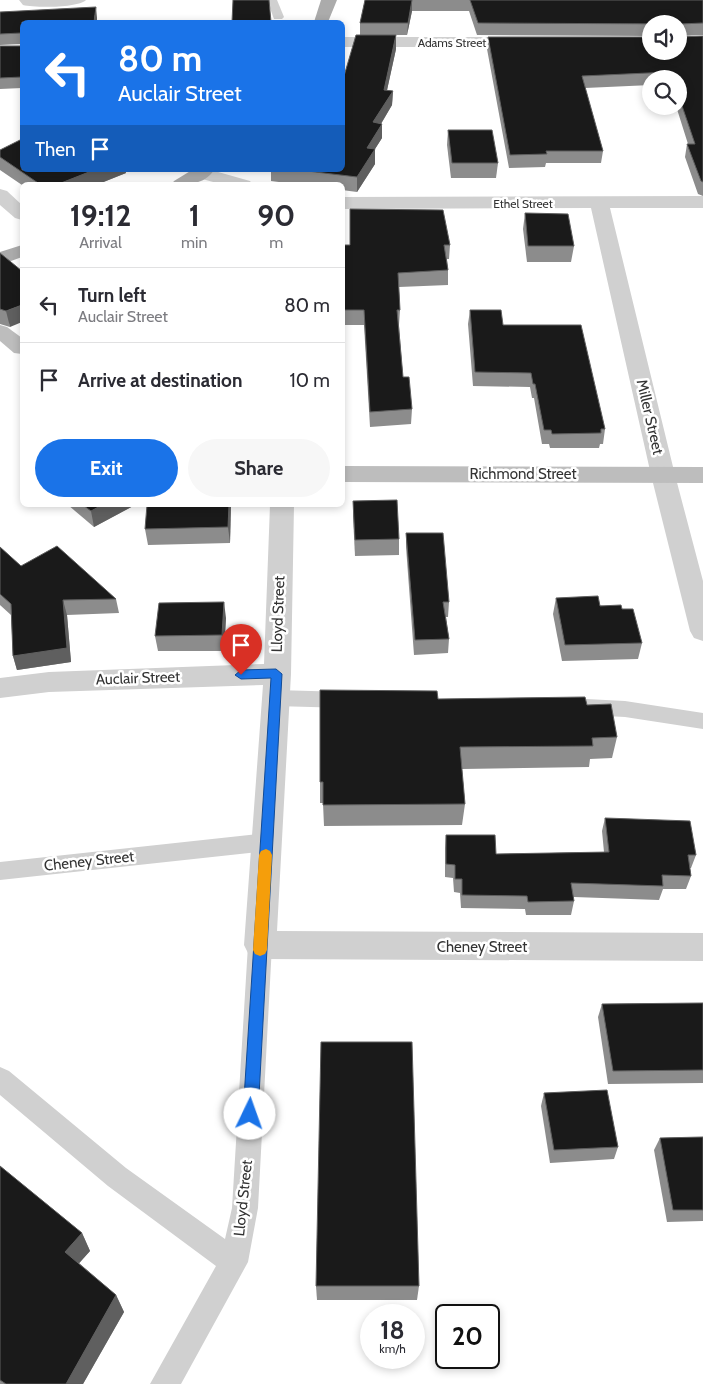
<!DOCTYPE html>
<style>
:root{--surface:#fff;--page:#f7f7f7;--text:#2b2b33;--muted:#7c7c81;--line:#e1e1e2;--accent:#1a73e8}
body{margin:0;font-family:Cabin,sans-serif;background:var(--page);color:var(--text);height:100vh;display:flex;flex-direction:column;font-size:19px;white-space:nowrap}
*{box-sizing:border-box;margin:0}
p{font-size:16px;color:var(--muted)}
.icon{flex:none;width:28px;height:28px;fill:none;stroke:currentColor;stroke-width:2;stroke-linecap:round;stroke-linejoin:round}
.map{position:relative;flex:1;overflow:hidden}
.side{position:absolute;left:20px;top:182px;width:325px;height:325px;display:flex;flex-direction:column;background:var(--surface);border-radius:8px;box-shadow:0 2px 8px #0003}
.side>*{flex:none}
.banner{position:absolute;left:20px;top:20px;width:325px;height:152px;border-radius:8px;box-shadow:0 2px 8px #0003;background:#1a73e8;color:#fff;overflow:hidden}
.tools{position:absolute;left:642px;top:15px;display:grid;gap:10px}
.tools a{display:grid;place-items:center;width:45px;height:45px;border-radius:50%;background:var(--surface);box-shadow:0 2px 8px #0003;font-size:25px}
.speed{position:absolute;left:360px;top:1304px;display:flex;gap:10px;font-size:25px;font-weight:700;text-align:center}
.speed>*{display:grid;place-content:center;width:65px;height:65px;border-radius:50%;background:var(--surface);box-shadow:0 2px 8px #0003;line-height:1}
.speed small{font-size:12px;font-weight:400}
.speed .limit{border:2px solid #111;border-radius:8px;background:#fff;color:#111}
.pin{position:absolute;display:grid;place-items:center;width:42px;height:42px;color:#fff;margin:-51px -21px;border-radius:50% 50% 50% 0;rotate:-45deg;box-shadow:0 0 5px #0007}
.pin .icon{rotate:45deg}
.me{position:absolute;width:55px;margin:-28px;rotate:3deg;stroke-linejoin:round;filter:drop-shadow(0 0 4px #0008)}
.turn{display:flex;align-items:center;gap:18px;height:105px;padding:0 15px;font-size:22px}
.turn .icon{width:65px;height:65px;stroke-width:2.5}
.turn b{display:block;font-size:35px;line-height:42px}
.then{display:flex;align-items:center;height:48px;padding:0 15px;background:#0003;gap:10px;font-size:19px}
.eta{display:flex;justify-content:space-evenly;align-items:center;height:85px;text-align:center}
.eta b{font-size:30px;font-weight:700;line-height:35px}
.primary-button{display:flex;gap:10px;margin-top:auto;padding:10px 15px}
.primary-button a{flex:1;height:58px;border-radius:30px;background:var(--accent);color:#fff;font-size:20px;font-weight:700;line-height:58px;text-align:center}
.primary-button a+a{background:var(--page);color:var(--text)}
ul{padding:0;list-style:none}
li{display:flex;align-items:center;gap:15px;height:75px;padding:0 15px;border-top:1px solid var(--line)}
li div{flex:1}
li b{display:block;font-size:19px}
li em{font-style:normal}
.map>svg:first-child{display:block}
</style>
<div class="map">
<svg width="703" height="1384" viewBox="0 0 703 1384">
<rect width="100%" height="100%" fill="#fff"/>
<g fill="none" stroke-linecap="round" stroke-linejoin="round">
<g fill="#d0d0d0" fill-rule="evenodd">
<path d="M19,0H86C78,8 35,8 23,5Z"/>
<polygon points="267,0 277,0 284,17 282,19 274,19"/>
<polygon points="275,690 347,692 354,695 357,700 354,705 347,708 275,706 268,703 265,698 268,693"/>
<polygon points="586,699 625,701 703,713 703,729 625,717 586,715 579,712 576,707 579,702"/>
<polygon points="267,833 275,836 278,842 275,848 267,851 0,880 0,862"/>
<polygon points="260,935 268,938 272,945 258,1208 248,1262 181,1384 150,1384 216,1266 108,1186 0,1095 0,1067 9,1071 126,1168 225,1239 232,1208 248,945 252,938"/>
</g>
<g fill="#d0d0d0" fill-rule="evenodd">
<polygon points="342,37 526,37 532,39 534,42 532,45 526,47 342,47"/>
<polygon points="194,170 211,170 250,181 253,185 224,185 195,177 192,173"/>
<polygon points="0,189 7,191 22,205 22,220 15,218 0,205"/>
<polygon points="703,196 703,208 610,208 675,475 703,581 703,641 694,638 690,631 651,475 591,208 342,209 342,197"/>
<polygon points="270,505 294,505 291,674 277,931 703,933 703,961 260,959 249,955 244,945 263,685 49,692 0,698 0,678 49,672 264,664"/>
</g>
<g fill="#bdbdbd" fill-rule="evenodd">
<polygon points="0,325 7,327 22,338 22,354 14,353 0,341"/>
<polygon points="342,466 703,467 703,483 342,482"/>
</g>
<g fill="#ababab" fill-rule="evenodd">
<polygon points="321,0 337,0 328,22 314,22"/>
<path d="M192,170H214C204,185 187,185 171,185L174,181Z"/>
<polygon points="22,245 22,257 0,265 0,252"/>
</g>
</g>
<g fill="#8c8c8c">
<polygon points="365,0 703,0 703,35 680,36 680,37 703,36 703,196 698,194 685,157 687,144 688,144 676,106 679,106 679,79 651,79 651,85 585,88 603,151 601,163 546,163 545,167 509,168 487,49 488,37 651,51 679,24 651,24 651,36 477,35 469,11 412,11 407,35 396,35 396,49 387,90 393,91 392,105 381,124 382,138 375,149 375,164 357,192 342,190 342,185 302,185 271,181 271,170 342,170 360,35 360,23"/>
<polygon points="0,12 97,18 97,22 22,22 22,88 0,89 0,46 21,46 21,44 0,45"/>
<polygon points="448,130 498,163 496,178 451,178 447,145"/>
<polygon points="0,150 22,170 125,170 126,173 96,185 22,185 0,170"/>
<polygon points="525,213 574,246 571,262 527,262 523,229"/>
<polygon points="342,245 450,245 449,259 447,259 448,270 448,285 399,287 400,310 399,325 403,377 412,409 411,424 370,427 364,325 343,325"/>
<polygon points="0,253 10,327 0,324"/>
<polygon points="470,310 503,325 605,429 603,444 600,444 599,448 550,448 549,444 542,444 534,398 532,398 530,387 473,386 468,324"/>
<polygon points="353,501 399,539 399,555 355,556 353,517"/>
<polygon points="68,505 135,505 94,527"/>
<polygon points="231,505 230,543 148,545 145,529"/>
<polygon points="406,533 449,602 448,617 446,617 449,639 448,653 414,655 406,547"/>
<polygon points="0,547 21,566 116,599 119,613 67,615 71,662 17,670 13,656 11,615 0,605"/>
<polygon points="556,598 622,609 642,643 638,659 562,661 553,614"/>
<polygon points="226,618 224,651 158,651 155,636"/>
<polygon points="438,699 587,705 617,737 612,758 590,759 589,767 462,769 465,804 462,825 324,826 323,803 320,803 320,782"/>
<polygon points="605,818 696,855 691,868 690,868 691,876 686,889 663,889 659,900 574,897 574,901 571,915 526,915 525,909 461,908 460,893 454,892 453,878 445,877 445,848 446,835 496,854 604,852 602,831"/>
<polygon points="703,1003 703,1083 608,1084 598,1017 602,1004"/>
<polygon points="544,1093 618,1147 614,1159 550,1163 541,1106"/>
<polygon points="703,1137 703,1221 667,1222 654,1150 660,1138"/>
<polygon points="0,1166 82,1233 90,1251 79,1263 116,1295 124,1312 83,1384 0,1384"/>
<polygon points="316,1286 419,1286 417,1300 317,1300"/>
</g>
<g fill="#5f5f5f">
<polygon points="412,0 412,11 407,35 408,23"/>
<polygon points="96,7 97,18 97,22 94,22"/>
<polygon points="396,35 396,49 384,104 384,90"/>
<polygon points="393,91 392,105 373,137 373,122"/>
<polygon points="382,124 382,138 375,149 375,164 357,192 357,177 367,148"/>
<polygon points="94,170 125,170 126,173 96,185 56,185"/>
<polygon points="22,305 22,322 10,327 6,311"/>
<polygon points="102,505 135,505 94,527 91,511"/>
<polygon points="229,505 231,505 230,543 228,527"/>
<polygon points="63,600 67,615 71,662 17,670 13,656"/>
<polygon points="224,602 226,618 224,651 222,635"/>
<polygon points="82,1233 90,1251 74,1269 65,1252"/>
<polygon points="116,1295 124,1312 83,1384 66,1384"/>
</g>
<g fill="#1a1a1a" stroke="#5f5f5f">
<polygon points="233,0 269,0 271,22 232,22"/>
<polygon points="365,0 412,0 408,23 360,23"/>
<polygon points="470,0 703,0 703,23 680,24 680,37 703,36 703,182 701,181 687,144 695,144 679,97 679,79 673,79 670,72 582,76 603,151 546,151 547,154 510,155 488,37 651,37 651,51 679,51 679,24 478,23"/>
<polygon points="96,7 94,22 22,22 22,77 0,78 0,46 21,46 21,33 0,34 0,12"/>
<polygon points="356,35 396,35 384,90 393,91 373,122 382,124 367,148 375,149 357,177 299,170 342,170 342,83"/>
<polygon points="448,130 492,130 498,163 452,163"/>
<polygon points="22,139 22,170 94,170 56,185 41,185 0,157 0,150"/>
<polygon points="350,209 443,210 450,245 444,245 448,270 398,273 400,310 397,310 403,377 409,377 412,409 370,412 364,310 343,310 342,245 350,245"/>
<polygon points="525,213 568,214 574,246 528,246"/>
<polygon points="0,253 22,271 22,305 6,311 0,309"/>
<polygon points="470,310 501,310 503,325 581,325 605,429 601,429 601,433 552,434 551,430 544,430 535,384 533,384 531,373 475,372"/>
<polygon points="397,500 399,539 355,540 353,501"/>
<polygon points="83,505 102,505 91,511"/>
<polygon points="147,505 229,505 228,527 145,529"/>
<polygon points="406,533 443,533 449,602 443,602 449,639 415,640"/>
<polygon points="57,546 116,599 63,600 67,648 13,656 11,604 0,594 0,547 21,566"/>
<polygon points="598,596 600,606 621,605 622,609 633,609 642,643 565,645 556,598"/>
<polygon points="224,602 222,635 155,636 159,603"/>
<polygon points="320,690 437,691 438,699 585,697 587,705 611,704 617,737 592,738 593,746 460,747 465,804 323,805 323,782 320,782"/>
<polygon points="605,818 690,821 696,855 688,855 691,876 662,875 663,886 571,883 574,901 528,902 527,896 462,895 462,879 455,879 455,865 446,864 446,835 495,835 496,854 609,852"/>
<polygon points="703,1003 703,1070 613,1071 602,1004"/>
<polygon points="321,1042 412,1042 419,1286 316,1286"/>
<polygon points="607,1090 618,1147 554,1150 544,1093"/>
<polygon points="703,1137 703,1210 673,1210 660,1138"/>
<polygon points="0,1166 82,1233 65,1252 116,1295 66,1384 6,1384 0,1380"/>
</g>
<polygon fill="#1a73e8" stroke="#114b97" points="276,669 282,674 258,1114 256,1119 250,1121 245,1119 243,1114 271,678 241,679 235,675 241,670"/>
<polygon fill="#f59e0b" points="266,849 270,851 272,855 267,950 265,954 260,956 255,954 253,950 259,855 261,851"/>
<g text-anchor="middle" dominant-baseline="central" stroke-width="5" stroke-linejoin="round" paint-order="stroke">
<g font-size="12" fill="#333" stroke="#fff">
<text x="452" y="42">Adams Street</text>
<text x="523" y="203">Ethel Street</text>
</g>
<g font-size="15" fill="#333" stroke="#fff">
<text transform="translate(650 417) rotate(77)">Miller Street</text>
<text x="523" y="474">Richmond Street</text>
<text transform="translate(278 614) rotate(-88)">Lloyd Street</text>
<text transform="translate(138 678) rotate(-2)">Auclair Street</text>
<text transform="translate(89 861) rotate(-6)">Cheney Street</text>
<text x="482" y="947">Cheney Street</text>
<text transform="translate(243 1198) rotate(-84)">Lloyd Street</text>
</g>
</g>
</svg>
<div class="tools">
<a><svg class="icon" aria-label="sound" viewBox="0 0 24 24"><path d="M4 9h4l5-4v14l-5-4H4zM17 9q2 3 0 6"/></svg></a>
<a><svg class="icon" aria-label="search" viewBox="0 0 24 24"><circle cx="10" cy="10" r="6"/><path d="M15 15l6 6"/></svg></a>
</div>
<div class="speed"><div>18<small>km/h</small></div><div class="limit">20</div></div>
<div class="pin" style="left:241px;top:675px;background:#d93025"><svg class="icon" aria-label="arrive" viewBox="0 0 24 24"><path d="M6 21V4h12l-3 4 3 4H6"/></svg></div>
<svg class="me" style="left:250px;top:1114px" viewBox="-20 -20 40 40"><circle r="19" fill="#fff"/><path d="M0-13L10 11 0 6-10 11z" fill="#1a73e8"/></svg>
<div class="banner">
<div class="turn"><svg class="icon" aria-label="left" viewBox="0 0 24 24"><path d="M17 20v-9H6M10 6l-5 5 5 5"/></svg><div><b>80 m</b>Auclair Street</div></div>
<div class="then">Then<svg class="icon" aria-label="arrive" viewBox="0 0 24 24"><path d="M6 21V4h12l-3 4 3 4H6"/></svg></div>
</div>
<section class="side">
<div class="eta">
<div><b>19:12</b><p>Arrival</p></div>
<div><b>1</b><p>min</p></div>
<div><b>90</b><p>m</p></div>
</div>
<ul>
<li><svg class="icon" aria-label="left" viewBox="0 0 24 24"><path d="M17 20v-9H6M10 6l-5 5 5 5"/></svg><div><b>Turn left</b><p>Auclair Street</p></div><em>80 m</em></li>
<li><svg class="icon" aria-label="arrive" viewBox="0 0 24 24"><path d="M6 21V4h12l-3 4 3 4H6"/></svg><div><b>Arrive at destination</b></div><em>10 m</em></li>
</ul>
<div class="primary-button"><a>Exit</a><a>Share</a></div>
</section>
</div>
